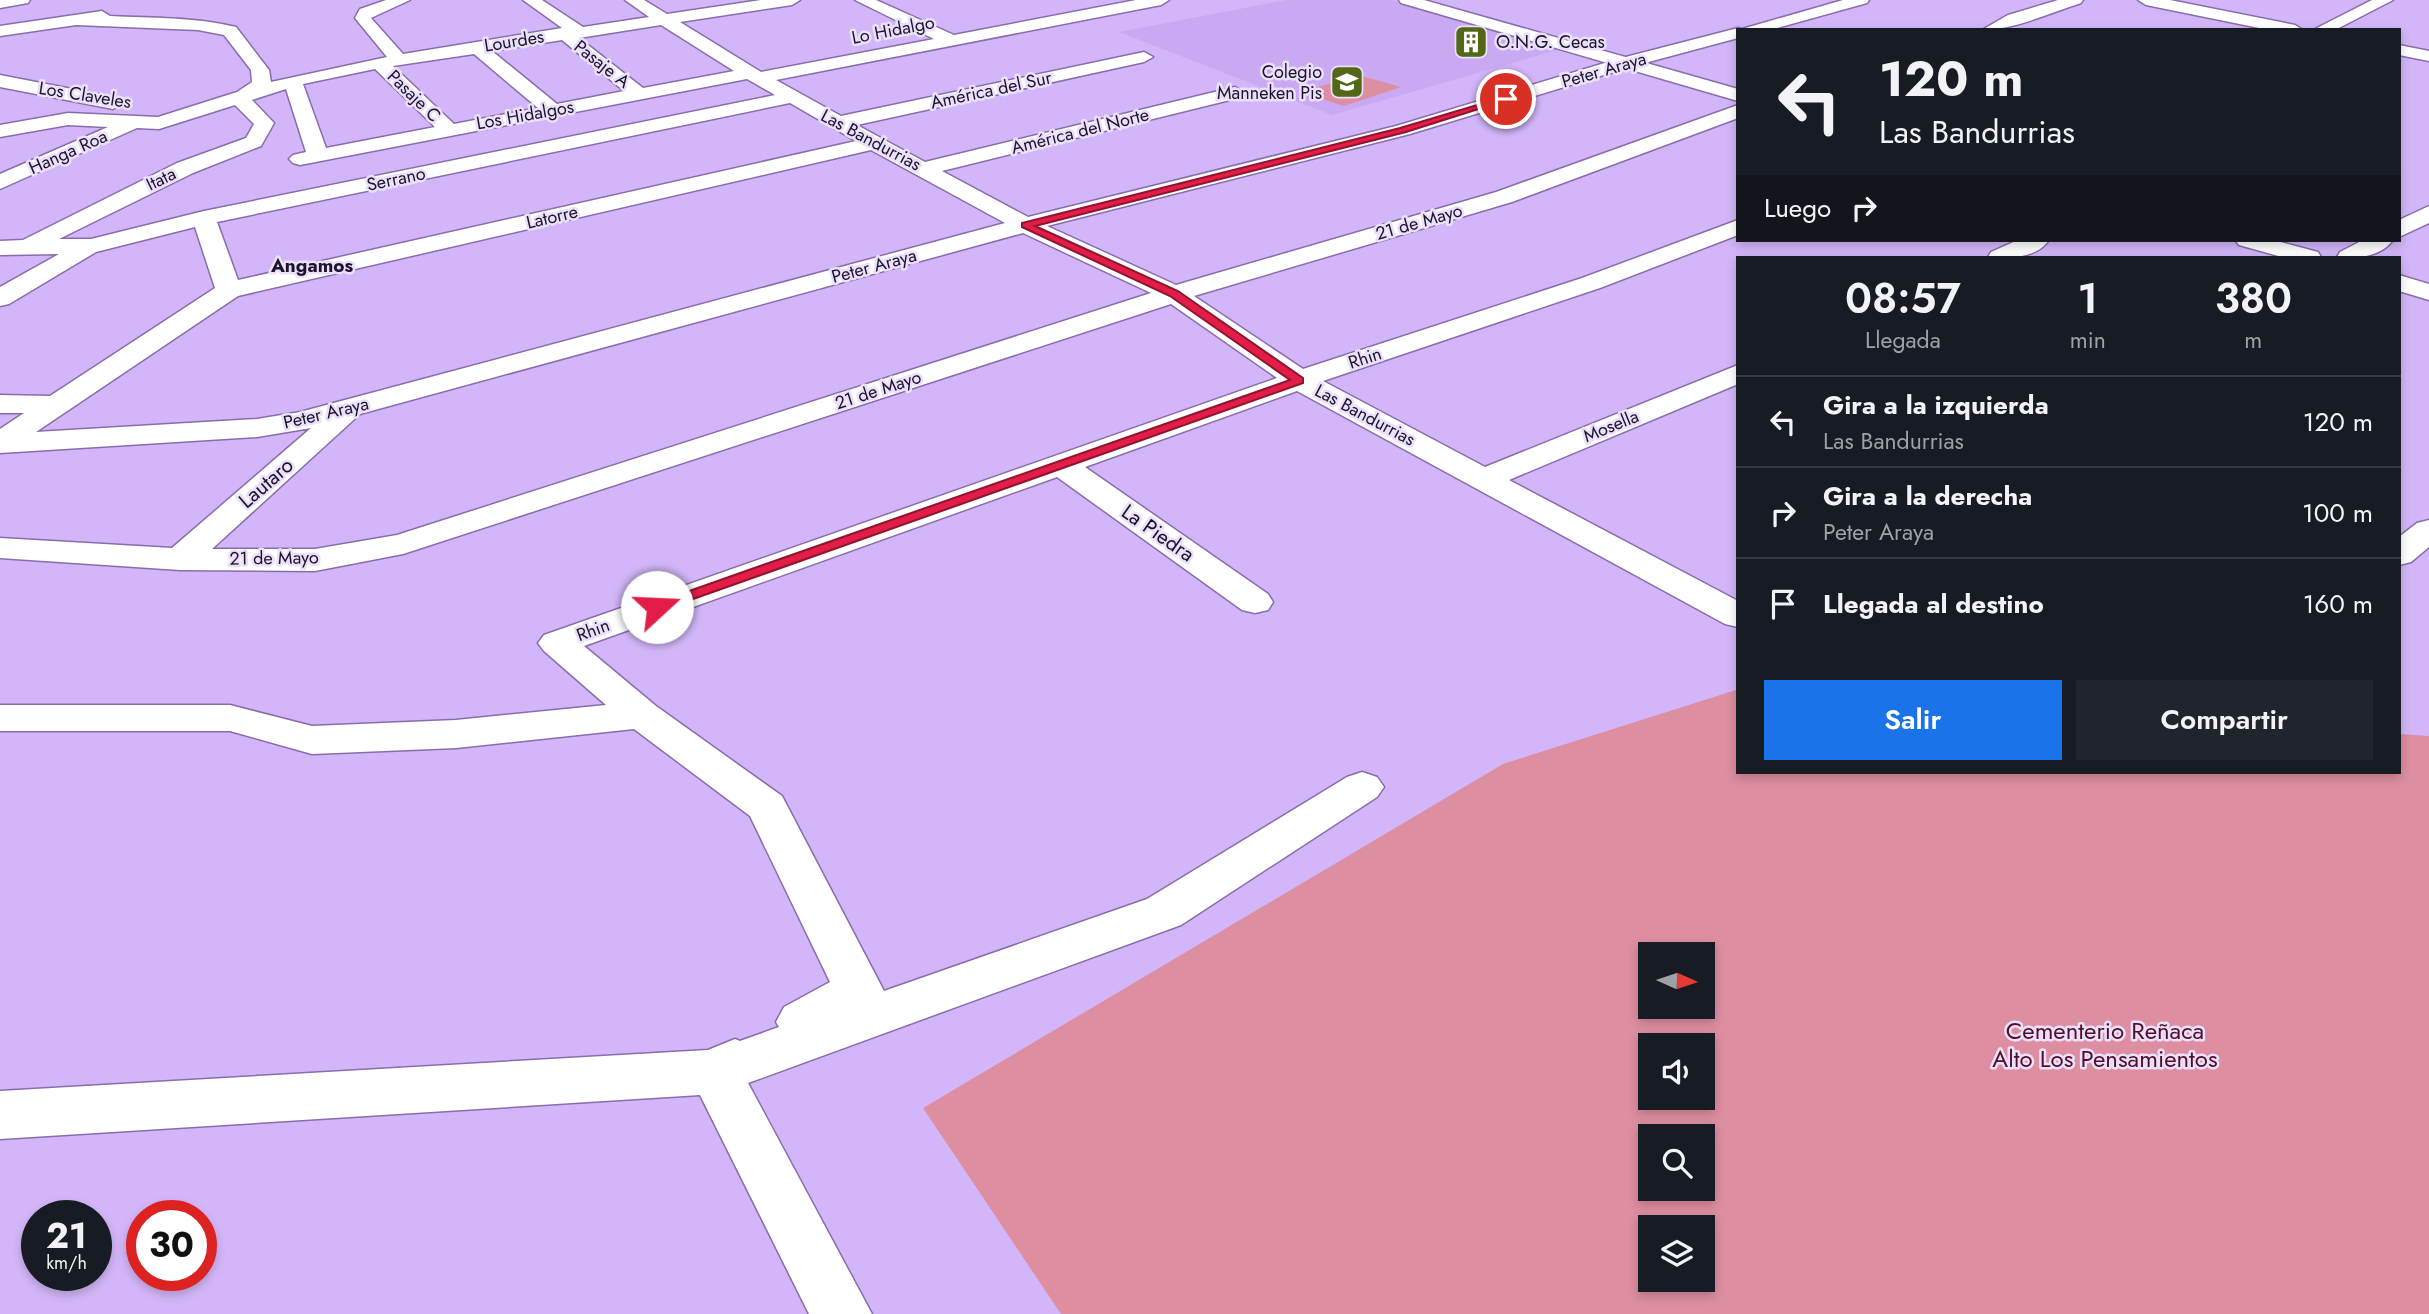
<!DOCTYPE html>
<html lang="es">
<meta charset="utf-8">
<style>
:root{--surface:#171b24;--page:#20242c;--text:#f1f3f6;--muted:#9ea1a6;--line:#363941;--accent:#1a73e8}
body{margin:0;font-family:Jost,sans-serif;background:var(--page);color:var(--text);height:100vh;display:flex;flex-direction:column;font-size:26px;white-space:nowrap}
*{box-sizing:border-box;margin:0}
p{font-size:23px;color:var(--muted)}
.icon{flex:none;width:38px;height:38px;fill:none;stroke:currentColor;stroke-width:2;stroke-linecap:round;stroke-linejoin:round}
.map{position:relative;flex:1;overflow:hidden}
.drawer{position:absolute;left:1736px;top:256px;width:665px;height:518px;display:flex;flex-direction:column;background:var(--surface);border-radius:0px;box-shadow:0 4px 10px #0003}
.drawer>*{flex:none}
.hud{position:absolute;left:1736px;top:28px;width:665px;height:214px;border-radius:0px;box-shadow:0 4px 10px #0003;background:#171b24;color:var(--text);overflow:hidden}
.needle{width:46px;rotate:93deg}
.fabs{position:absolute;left:1638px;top:942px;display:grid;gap:14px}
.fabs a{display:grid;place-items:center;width:77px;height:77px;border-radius:0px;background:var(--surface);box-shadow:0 4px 10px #0003;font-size:35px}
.speed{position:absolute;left:21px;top:1200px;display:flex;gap:14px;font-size:35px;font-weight:700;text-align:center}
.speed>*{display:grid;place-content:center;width:91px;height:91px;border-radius:50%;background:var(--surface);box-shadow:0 4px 10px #0003;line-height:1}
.speed small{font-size:18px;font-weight:400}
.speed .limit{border:10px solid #d22;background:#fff;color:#111}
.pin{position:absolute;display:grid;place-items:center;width:60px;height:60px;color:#fff;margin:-30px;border:4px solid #fff;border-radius:50%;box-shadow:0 2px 7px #0007}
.me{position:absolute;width:77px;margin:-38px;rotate:70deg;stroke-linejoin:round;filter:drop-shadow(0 0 5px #0008)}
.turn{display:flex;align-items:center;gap:24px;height:147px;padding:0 28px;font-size:32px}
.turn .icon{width:91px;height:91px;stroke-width:2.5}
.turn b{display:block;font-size:49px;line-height:60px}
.then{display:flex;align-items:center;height:66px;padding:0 28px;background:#0003;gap:14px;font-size:26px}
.eta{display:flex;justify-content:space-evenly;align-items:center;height:119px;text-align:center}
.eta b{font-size:42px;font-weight:600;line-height:49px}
.button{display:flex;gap:14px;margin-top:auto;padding:14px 28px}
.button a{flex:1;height:80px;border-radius:0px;background:var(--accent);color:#fff;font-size:28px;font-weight:600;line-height:80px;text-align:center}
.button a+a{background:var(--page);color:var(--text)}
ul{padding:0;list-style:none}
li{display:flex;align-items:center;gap:21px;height:91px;padding:0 28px;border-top:2px solid var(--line)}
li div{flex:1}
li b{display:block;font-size:26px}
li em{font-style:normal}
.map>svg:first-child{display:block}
</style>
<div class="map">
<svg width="2429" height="1314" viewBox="0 0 2429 1314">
<rect width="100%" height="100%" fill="#d3b6f9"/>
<polygon fill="#c9a9f2" points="1286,0 1392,0 1564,48 1332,115 1119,32"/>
<g fill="#de8ea1" fill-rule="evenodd">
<polygon points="1358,75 1401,87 1344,106 1301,92"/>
<path d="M1736,690L1738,772H2399V734L2429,736V1314H1061L923,1108L1503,764ZM1650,954H1703V1006H1650ZM1650,1045H1703V1097H1650ZM1650,1136H1703V1188H1650ZM1650,1227H1703V1279H1650Z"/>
</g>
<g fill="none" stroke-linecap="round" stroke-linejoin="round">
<defs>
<g id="minor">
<polygon points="0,0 30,0 28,3 0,8"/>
<path d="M386,0H410L371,18L403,54L562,28L523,0H542L583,27L649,17L625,0H644L667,14L761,0H800L792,5L680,22L761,72L934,39L855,0H876L954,35L1136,0H1169L1161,5L776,80L841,116L1144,52L1153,57L1144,62L857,125L925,162L1235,87L1244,93L1242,97L942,171L1028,217L1396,126L1618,59L1738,28L1742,29L1843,0H1869L1867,3L1770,30H1738V38L1630,67L1410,134L1047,226L1176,285L1496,192L1738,105V118L1512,202L1194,296L1303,369L1582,278L1738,220V235L1600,288L1323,381L1485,467L1738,365V384L1509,480L1738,601V627L1725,624L1297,391L1085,467L1268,594L1273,602L1268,610L1255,613L1242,610L1057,477L584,646L656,706L782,796L884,991L1147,899L1347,777L1362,772L1377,777L1384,787L1377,797L1181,925L748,1083L872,1314H809L700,1095L0,1139V1091L708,1050L735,1039L740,1041L779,1027L776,1022L784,1007L830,982L750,816L634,729L456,748L312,754L230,731H0V705H230L312,726L456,720L606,705L544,651L538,643L544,635L1277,378L1171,304L403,554L315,571L180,570L0,558V538L172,548L311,428L257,437L0,453V429L24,413H0V395L50,396L215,288L195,227L96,252L9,304L0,306V287L59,254L0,255V241L23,240L177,163L246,138L254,124L235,105L159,129L137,128L0,189V174L108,127L68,125L0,137V125L68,113L158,117L237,92L252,82L251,70L224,35L198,30L76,25L0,36V26L102,11L110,16C152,18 195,17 236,27L269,70L271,82L387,57L355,18L360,9ZM661,25L734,71L643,88L579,38ZM562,40L624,91L557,104L492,51ZM474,54L538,108L454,124L393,66ZM375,69L435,127L326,148L303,84ZM747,79L775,95L204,211L91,239H59L193,173L261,146L274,123L252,100L286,89L306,152L293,155L289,159L293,163L300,165ZM790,103L856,141L238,280L217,222ZM871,150L1005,223L300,412L257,419L36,432L238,296ZM1023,233L1151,293L397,535L315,549H212L360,414Z"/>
<path d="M2058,0H2083L2081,3C2050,13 2013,30 1982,30L2008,15Z"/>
<polygon points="2138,0 2170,0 2295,25 2303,30 2269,30 2146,5"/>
<polygon points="2372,0 2393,0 2335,30 2313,30"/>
<polygon points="2399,45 2429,51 2429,61 2399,55"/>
<polygon points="0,75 113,97 123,103 113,109 0,87"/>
<polygon points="2429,206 2429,223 2399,237 2399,220"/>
<path d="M2018,240H2049C2036,259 2008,258 1988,257L1991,252Z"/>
<path d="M2363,240H2393C2380,258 2356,258 2337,257L2340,252Z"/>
<polygon points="2429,520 2429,547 2411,562 2399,565 2399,537 2417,523"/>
</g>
<g id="tertiary">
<polygon points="1399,0 1424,0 1738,89 1738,101 1401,3"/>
<polygon points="2235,240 2273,240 2318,252 2321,257 2282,257 2239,245"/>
<polygon points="2399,275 2429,284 2429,300 2399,291"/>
</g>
</defs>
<use href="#minor" stroke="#896dab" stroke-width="3"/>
<use href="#tertiary" stroke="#896dab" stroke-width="3"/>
<use href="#minor" fill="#fff" fill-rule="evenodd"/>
<use href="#tertiary" fill="#fff" fill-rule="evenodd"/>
</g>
<polygon fill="#e11d48" stroke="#92132f" stroke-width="2" points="1504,97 1510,99 1406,132 1035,226 1178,291 1303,378 1303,383 662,610 657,611 650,607 652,604 1290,380 1170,296 1022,227 1022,223 1400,128"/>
<defs>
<symbol id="building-square" viewBox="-11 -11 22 22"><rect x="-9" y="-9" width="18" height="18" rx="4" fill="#526817" stroke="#ebe0fb"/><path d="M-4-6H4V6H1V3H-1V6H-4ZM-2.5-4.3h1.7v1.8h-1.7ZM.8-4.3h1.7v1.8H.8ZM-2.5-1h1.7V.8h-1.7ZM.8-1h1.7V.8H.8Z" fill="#fff"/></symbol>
<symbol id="school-square" viewBox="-11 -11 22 22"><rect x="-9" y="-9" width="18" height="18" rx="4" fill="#526817" stroke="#ebe0fb"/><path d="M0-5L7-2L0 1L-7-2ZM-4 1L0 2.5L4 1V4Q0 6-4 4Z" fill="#fff"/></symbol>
</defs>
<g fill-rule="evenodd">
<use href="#building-square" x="1452" y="23" width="38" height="38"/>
<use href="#school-square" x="1328" y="63" width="38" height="38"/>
</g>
<g text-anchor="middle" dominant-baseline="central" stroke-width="5" stroke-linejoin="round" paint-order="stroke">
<g font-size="18" fill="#1e132b" stroke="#ebe0fb">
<text transform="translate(893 30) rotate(-11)">Lo Hidalgo</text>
<text transform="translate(514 41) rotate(-9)">Lourdes</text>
<text transform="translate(602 64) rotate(38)">Pasaje A</text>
<text transform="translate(1604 70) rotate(-16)">Peter Araya</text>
<text transform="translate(991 90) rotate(-12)">América del Sur</text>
<text transform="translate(85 95) rotate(9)">Los Claveles</text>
<text transform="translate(414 96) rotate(44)">Pasaje C</text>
<text transform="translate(525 115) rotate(-10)">Los Hidalgos</text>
<text transform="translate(1080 131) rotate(-14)">América del Norte</text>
<text transform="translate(871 140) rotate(28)">Las Bandurrias</text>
<text transform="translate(68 152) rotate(-24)">Hanga Roa</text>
<text transform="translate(161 179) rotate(-26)">Itata</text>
<text transform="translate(396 179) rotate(-12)">Serrano</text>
<text transform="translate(552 217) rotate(-13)">Latorre</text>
<text transform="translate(1419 222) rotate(-16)">21 de Mayo</text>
<text transform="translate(874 266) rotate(-15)">Peter Araya</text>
<text transform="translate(1365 358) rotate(-18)">Rhin</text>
<text transform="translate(878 390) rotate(-18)">21 de Mayo</text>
<text transform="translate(326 413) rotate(-13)">Peter Araya</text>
<text transform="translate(1365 415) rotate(28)">Las Bandurrias</text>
<text transform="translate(1611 426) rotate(-22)">Mosella</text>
<text transform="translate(274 558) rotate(-1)">21 de Mayo</text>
<text transform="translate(593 630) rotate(-20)">Rhin</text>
</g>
<g font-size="18" fill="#1e132b" stroke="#ebe0fb" text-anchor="start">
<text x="1496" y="42">O.N.G. Cecas</text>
<text x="1322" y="72" text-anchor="end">Colegio<tspan x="1322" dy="21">Manneken Pis</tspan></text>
</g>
<g font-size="19" font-weight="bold" fill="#1e132b" stroke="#ebe0fb">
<text x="312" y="265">Angamos</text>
</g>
<g font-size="21" fill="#1e132b" stroke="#ebe0fb">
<text transform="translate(266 483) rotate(-41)">Lautaro</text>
<text transform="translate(1158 533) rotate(35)">La Piedra</text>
</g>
<g font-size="24" fill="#540d27" stroke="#ebe0fb">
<text x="2105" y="1030">Cementerio Reñaca<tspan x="2105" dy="28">Alto Los Pensamientos</tspan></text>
</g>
</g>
</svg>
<div class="fabs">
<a><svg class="needle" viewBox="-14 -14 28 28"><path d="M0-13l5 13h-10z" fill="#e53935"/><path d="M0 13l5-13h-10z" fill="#9ea1a6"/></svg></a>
<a><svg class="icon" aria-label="sound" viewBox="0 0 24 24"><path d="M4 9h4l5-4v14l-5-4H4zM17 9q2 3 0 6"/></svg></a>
<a><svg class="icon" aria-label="search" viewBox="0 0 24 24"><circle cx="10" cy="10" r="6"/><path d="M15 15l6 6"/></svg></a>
<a><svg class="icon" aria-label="layers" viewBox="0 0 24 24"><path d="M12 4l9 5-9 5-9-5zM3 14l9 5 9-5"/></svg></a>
</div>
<div class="speed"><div>21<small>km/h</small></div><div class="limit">30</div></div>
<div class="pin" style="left:1506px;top:99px;background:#d93025"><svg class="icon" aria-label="arrive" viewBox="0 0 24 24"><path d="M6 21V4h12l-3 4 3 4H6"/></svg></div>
<svg class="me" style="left:657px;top:607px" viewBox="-20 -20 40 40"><circle r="19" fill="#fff"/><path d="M0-13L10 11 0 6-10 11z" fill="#e11d48"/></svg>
<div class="hud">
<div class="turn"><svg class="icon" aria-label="left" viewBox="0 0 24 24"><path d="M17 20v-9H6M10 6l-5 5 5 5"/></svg><div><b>120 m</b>Las Bandurrias</div></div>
<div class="then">Luego<svg class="icon" aria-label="right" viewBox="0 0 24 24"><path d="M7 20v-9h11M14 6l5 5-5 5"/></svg></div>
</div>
<section class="drawer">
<div class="eta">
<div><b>08:57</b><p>Llegada</p></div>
<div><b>1</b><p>min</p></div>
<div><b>380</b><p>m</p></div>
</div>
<ul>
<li><svg class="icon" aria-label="left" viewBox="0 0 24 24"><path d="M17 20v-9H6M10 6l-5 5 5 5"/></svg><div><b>Gira a la izquierda</b><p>Las Bandurrias</p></div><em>120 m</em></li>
<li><svg class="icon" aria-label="right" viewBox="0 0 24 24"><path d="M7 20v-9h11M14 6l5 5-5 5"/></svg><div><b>Gira a la derecha</b><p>Peter Araya</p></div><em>100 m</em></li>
<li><svg class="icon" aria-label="arrive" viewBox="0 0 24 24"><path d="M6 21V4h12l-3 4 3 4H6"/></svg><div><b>Llegada al destino</b></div><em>160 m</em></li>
</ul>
<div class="button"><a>Salir</a><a>Compartir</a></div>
</section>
</div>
